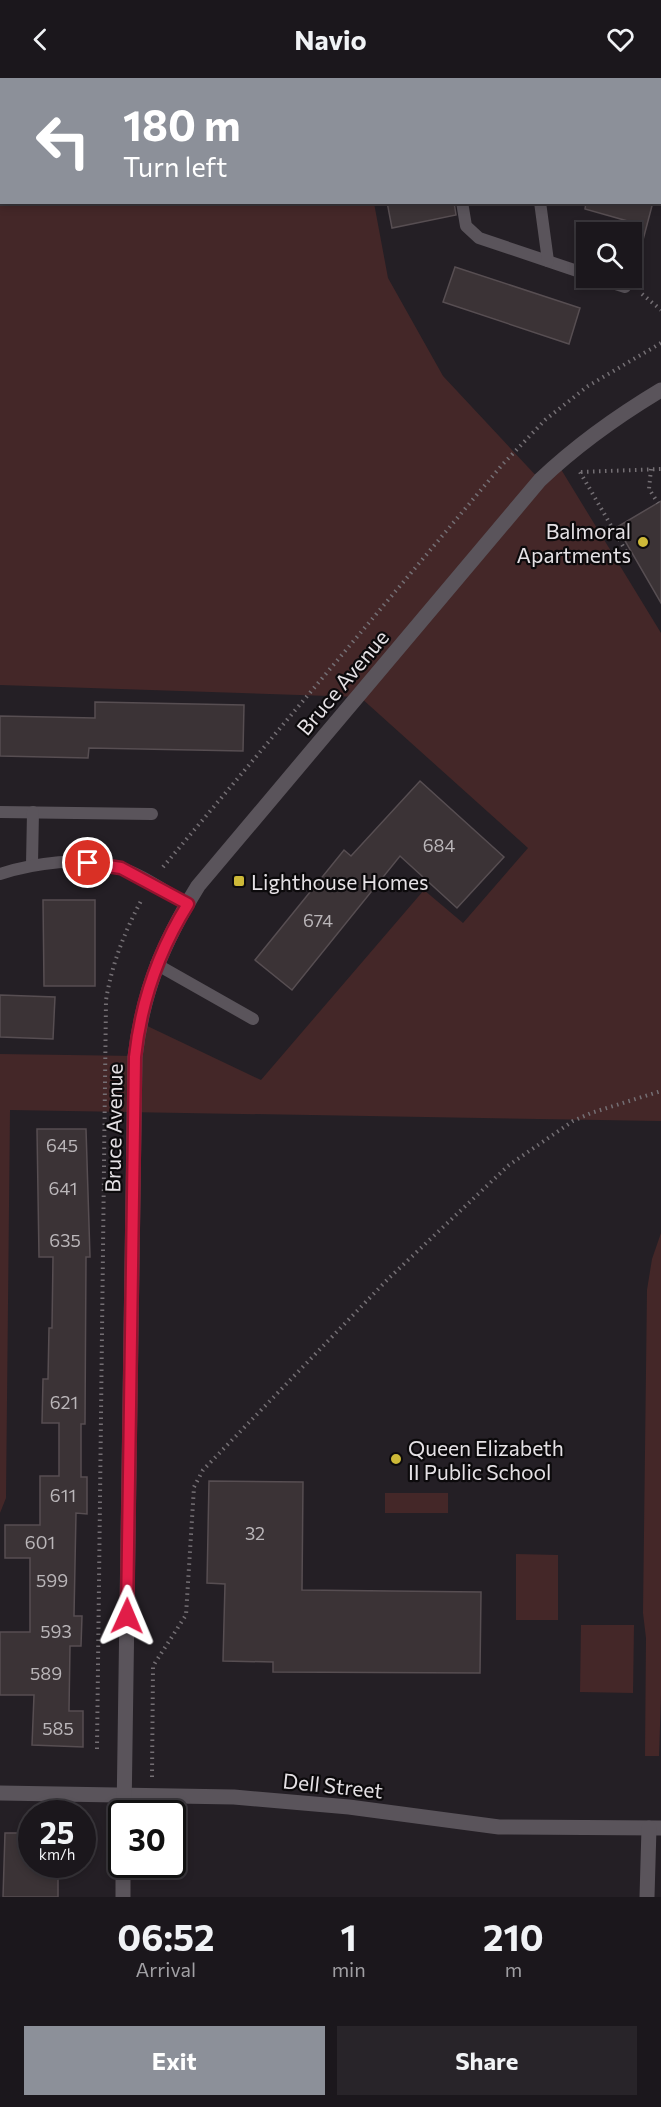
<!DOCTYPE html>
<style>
:root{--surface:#1b171c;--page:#282429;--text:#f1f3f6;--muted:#a09fa3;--line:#39363b;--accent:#8c9099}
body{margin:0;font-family:Commissioner,sans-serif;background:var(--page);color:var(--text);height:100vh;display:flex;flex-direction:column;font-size:22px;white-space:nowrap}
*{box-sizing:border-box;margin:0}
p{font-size:20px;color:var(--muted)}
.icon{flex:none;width:33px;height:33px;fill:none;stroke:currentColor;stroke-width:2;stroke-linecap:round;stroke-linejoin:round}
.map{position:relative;height:1819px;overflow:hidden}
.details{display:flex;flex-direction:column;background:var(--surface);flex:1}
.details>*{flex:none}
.banner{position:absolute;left:0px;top:0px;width:662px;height:126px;box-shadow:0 3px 9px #0003,0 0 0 2px var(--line);background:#8c9099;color:#fff;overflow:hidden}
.controls{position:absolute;left:576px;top:144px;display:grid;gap:12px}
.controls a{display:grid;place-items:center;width:66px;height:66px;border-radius:0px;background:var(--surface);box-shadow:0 3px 9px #0003,0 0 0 2px var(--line);font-size:30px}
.speed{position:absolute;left:18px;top:1722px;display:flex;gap:12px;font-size:30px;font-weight:700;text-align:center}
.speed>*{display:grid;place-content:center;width:78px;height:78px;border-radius:50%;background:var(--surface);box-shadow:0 3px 9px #0003,0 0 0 2px var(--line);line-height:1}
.speed small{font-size:15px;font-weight:400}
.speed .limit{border:3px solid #111;border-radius:9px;background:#fff;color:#111}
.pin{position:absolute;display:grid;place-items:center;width:51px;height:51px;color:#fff;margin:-26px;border:3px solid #fff;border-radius:50%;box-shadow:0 2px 6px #0007}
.me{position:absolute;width:66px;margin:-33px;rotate:1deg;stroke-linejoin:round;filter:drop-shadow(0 0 4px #0008)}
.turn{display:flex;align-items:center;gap:21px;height:126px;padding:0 24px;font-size:27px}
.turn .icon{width:78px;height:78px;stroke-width:2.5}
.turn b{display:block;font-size:42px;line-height:51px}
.eta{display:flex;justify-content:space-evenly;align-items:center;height:102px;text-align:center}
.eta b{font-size:36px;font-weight:700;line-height:42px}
.action{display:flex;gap:12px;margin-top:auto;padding:12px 24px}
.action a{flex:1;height:69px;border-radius:0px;background:var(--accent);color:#fff;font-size:24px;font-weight:700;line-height:69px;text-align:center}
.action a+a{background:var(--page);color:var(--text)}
header{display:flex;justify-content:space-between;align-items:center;height:78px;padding:0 24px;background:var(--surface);font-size:27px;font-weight:700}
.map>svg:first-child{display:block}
</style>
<header><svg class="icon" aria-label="back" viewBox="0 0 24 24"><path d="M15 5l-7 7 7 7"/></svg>Navio<svg class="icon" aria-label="heart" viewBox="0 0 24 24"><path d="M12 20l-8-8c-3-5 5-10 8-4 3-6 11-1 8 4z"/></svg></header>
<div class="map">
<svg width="661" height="1819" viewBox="0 0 661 1819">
<rect width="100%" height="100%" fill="#241f25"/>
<g fill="#442728">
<polygon points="0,0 350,0 2,2 2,124 374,125 388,200 443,298 541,403 559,388 661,555 661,1043 10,1032 6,1420 0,1435 0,976 137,978 141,945 261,1002 424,812 463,845 528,770 360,619 0,607"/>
<polygon points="661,1155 661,1618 659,1678 645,1678 646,1560 643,1535 647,1212 652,1181"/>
<rect x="385" y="1415" width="63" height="20"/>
<polygon points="516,1476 558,1477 558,1542 516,1542"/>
<polygon points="581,1547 634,1547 633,1615 580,1614"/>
</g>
<g fill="#3b3336" stroke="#574e52" stroke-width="1.5">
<polygon points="387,124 454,124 456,137 392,150"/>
<polygon points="586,124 653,124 643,162 631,144 585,131"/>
<polygon points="455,189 580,230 569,266 443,224"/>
<polygon points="661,423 661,525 617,449"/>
<polygon points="95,624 244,627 243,673 89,670 88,680 0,678 0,638 95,640"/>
<polygon points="420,703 504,779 457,830 400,778 292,912 255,882 344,772 351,778"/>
<polygon points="43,822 95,822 95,908 44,908"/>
<polygon points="0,917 55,919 53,961 0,959"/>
<polygon points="37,1051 86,1051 90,1179 86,1179 85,1346 81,1346 81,1399 87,1399 87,1436 76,1435 74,1538 82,1538 81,1568 70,1568 69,1633 83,1633 83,1669 32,1667 34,1617 0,1617 0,1554 30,1554 30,1480 5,1480 5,1447 40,1447 40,1398 59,1398 59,1345 42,1345 43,1301 48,1301 49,1250 52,1250 53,1179 39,1179"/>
<polygon points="209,1403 303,1404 302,1512 481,1514 480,1595 273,1594 273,1584 223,1583 225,1506 207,1505"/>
<polygon points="5,1755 32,1755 32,1786 58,1786 58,1819 3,1819"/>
</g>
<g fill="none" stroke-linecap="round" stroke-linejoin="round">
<g stroke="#746f74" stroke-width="4" stroke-dasharray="1.5 4.5" stroke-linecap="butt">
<polyline points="642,216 661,232"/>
<polyline points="651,391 649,411 658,425"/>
<polyline points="580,394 631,482"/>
<polyline points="581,394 661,391"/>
<polyline points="163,789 502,387 545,342 588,308 661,265"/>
<path d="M97,1671L106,922C112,885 125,853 142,821"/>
<polyline points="152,1699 153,1588 186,1537 194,1409 203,1392 388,1201 509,1087 573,1043 591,1035 661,1013"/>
</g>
<g stroke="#5a545b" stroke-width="12">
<polyline points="434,0 435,2"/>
<polyline points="600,0 600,2"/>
<polyline points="660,8 661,8"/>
<polyline points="462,124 466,148 479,160 586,196"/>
<polyline points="540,124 548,183"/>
<polyline points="597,200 625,209"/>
<polyline points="0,734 152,736"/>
<polyline points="32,786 33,734"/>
<path d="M0,796C34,785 83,778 118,789C142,796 166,814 188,826"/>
<polyline points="156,886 253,941"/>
</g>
<g stroke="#5a545b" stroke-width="15">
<polyline points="0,1715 234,1719 349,1729 499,1749 661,1750"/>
<path d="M124,1736L135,979C143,912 163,865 198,808L540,402C578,366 616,339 661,312"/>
<polyline points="123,1819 123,1786"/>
<polyline points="647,1819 649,1750"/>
</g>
</g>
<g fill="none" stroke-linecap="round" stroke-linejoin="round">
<defs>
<path id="route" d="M88,785L121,790L188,826C158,874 141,923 135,979L127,1538"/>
</defs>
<use href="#route" stroke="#92132f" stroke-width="15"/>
<use href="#route" stroke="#e11d48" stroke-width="10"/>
</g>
<g fill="#cdb938" stroke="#0c0a0c" stroke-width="2">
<circle cx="643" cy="464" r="6"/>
<rect x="233" y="797" width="12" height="12" rx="3"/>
<circle cx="396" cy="1381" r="6"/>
</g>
<g text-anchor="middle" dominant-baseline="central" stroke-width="4.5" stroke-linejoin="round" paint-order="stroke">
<g font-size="18" fill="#bab6b9">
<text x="439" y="767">684</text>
<text x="318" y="842">674</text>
<text x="62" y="1067">645</text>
<text x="63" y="1110">641</text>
<text x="65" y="1162">635</text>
<text x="64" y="1324">621</text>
<text x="63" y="1417">611</text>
<text x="255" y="1455">32</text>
<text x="40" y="1464">601</text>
<text x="52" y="1502">599</text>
<text x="56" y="1553">593</text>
<text x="46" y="1595">589</text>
<text x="58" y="1650">585</text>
</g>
<g font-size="21" fill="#e5e1e5" stroke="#0c0a0c" text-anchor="start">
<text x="631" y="452" text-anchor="end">Balmoral<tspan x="631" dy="24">Apartments</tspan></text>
<text x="251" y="803">Lighthouse Homes</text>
<text x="408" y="1369">Queen Elizabeth<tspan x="408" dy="24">II Public School</tspan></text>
</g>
<g font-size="21" fill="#e5e1e5" stroke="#0c0a0c">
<text transform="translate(342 604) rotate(-50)">Bruce Avenue</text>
<text transform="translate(113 1050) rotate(-89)">Bruce Avenue</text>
<text transform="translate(333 1707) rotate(6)">Dell Street</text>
</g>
</g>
</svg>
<div class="controls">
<a><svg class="icon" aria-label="search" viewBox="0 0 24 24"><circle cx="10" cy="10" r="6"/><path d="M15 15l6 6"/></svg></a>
</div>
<div class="speed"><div>25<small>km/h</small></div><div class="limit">30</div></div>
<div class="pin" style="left:88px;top:785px;background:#d93025"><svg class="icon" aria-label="arrive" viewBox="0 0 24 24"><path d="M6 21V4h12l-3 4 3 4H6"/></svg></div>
<svg class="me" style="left:127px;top:1538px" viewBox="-20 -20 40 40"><path d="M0-17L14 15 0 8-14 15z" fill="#e11d48" stroke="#fff" stroke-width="4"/></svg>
<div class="banner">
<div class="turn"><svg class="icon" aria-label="left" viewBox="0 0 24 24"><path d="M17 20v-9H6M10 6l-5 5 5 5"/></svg><div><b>180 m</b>Turn left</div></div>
</div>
</div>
<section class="details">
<div class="eta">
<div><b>06:52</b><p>Arrival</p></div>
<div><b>1</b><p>min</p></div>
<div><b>210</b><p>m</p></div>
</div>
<div class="action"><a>Exit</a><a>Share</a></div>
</section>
